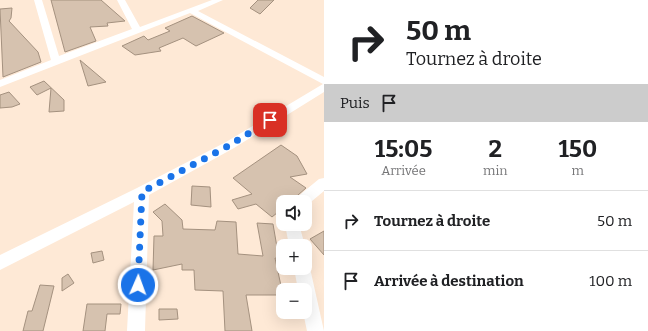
<!DOCTYPE html>
<html lang="fr">
<meta charset="utf-8">
<style>
:root{--surface:#fff;--page:#f6f6f6;--text:#202124;--muted:#757577;--line:#e0e0e0}
body{margin:0;font-family:Bitter,serif;background:var(--page);color:var(--text);height:100vh;display:flex;flex-direction:column;font-size:15px;white-space:nowrap}
*{box-sizing:border-box;margin:0}
p{font-size:13px;color:var(--muted)}
.icon{flex:none;width:22px;height:22px;fill:none;stroke:currentColor;stroke-width:2;stroke-linecap:round;stroke-linejoin:round}
.map{position:relative;flex:1;overflow:hidden}
.drawer{display:flex;flex-direction:column;background:var(--surface);width:324px}
.drawer>*{flex:none}
.hud{background:#fff;color:var(--text);overflow:hidden}
.controls{position:absolute;left:276px;top:195px;display:grid;gap:8px}
.controls a{display:grid;place-items:center;width:36px;height:36px;border-radius:8px;background:var(--surface);box-shadow:0 4px 16px #0002;font-size:20px}
.pin{position:absolute;display:grid;place-items:center;width:34px;height:34px;color:#fff;margin:-17px;border-radius:8px;box-shadow:0 2px 6px #0006}
.me{position:absolute;width:44px;margin:-22px;rotate:2deg;stroke-linejoin:round;filter:drop-shadow(0 0 3px #0008)}
.turn{display:flex;align-items:center;gap:14px;height:84px;padding:0 16px;font-size:18px}
.turn .icon{width:52px;height:52px;stroke-width:2.5}
.turn b{display:block;font-size:28px;line-height:34px}
.then{display:flex;align-items:center;height:38px;padding:0 16px;background:#0003;gap:8px;font-size:15px}
.eta{display:flex;justify-content:space-evenly;align-items:center;height:68px;text-align:center}
.eta b{font-size:24px;font-weight:700;line-height:28px}
ul{padding:0;list-style:none}
li{display:flex;align-items:center;gap:12px;height:60px;padding:0 16px;border-top:1px solid var(--line)}
li div{flex:1}
li b{display:block;font-size:15px}
li em{font-style:normal}
main{display:flex;flex:1;min-height:0}
.map>svg:first-child{display:block}
</style>
<main>
<div class="map">
<svg width="324" height="331" viewBox="0 0 324 331">
<rect width="100%" height="100%" fill="#fee9d6"/>
<g fill="#d6c2af" stroke="#a4917f">
<polygon points="51,0 101,0 125,21 107,23 108,26 90,27 96,41 65,52"/>
<polygon points="258,0 274,0 260,14 250,8"/>
<polygon points="12,8 11,18 9,21 38,52 41,62 3,77 0,9"/>
<polygon points="192,16 224,33 196,46 183,38 159,48 161,51 135,55 122,46 144,36 148,40 170,31 165,28"/>
<polygon points="80,60 106,82 88,86"/>
<polygon points="44,81 64,100 64,111 49,112 51,88 37,95 30,87"/>
<polygon points="9,92 20,104 12,107 0,108 0,95"/>
<polygon points="281,145 297,156 307,174 290,177 306,188 290,202 283,202 283,208 272,217 256,204 238,209 232,200 252,194 233,178"/>
<polygon points="192,186 210,187 211,207 191,205"/>
<polygon points="165,204 182,220 183,229 215,230 217,221 236,222 238,254 263,256 257,223 273,224 279,259 275,258 283,295 246,295 252,331 225,331 223,291 195,290 194,270 182,270 182,264 153,270 154,236 163,236 162,221 153,212"/>
<polygon points="324,231 324,255 310,239"/>
<polygon points="102,251 104,260 93,263 91,253"/>
<polygon points="68,274 74,283 62,291 62,278"/>
<polygon points="40,285 54,286 43,331 23,331 28,311 32,311"/>
<polygon points="87,304 121,304 120,314 107,314 105,331 83,331"/>
<polygon points="159,309 177,309 178,319 159,320"/>
</g>
<g fill="none" stroke-linecap="round" stroke-linejoin="round">
<g fill="#fff" fill-rule="evenodd">
<polygon points="34,0 42,0 59,56 132,29 117,0 125,0 140,27 212,0 223,0 198,11 324,77 324,92 234,148 149,195 145,331 127,331 134,202 0,270 0,255 137,188 226,142 323,84 190,13 0,87 0,80 51,60"/>
<polygon points="324,178 324,191 306,206 305,202 294,202 296,198 319,179"/>
<polygon points="285,224 299,224 305,246 289,246"/>
<polygon points="305,262 308,263 310,268 324,331 307,331 303,312 305,312 305,290 298,290 294,268 305,268"/>
</g>
</g>
<g fill="none" stroke-linecap="round" stroke-linejoin="round">
<polyline stroke="#1a73e8" stroke-width="7" stroke-dasharray="0 12.6" points="138,285 142,192 230,145 270,120"/>
</g>
</svg>
<div class="controls">
<a><svg class="icon" aria-label="sound" viewBox="0 0 24 24"><path d="M4 9h4l5-4v14l-5-4H4zM17 9q2 3 0 6"/></svg></a>
<a>+</a>
<a>−</a>
</div>
<div class="pin" style="left:270px;top:120px;background:#d93025"><svg class="icon" aria-label="arrive" viewBox="0 0 24 24"><path d="M6 21V4h12l-3 4 3 4H6"/></svg></div>
<svg class="me" style="left:138px;top:285px" viewBox="-20 -20 40 40"><circle r="17" fill="#1a73e8" stroke="#fff" stroke-width="3"/><path d="M0-11L8 9 0 5-8 9z" fill="#fff"/></svg>
</div>
<section class="drawer">
<div class="hud">
<div class="turn"><svg class="icon" aria-label="right" viewBox="0 0 24 24"><path d="M7 20v-9h11M14 6l5 5-5 5"/></svg><div><b>50 m</b>Tournez à droite</div></div>
<div class="then">Puis<svg class="icon" aria-label="arrive" viewBox="0 0 24 24"><path d="M6 21V4h12l-3 4 3 4H6"/></svg></div>
</div>
<div class="eta">
<div><b>15:05</b><p>Arrivée</p></div>
<div><b>2</b><p>min</p></div>
<div><b>150</b><p>m</p></div>
</div>
<ul>
<li><svg class="icon" aria-label="right" viewBox="0 0 24 24"><path d="M7 20v-9h11M14 6l5 5-5 5"/></svg><div><b>Tournez à droite</b></div><em>50 m</em></li>
<li><svg class="icon" aria-label="arrive" viewBox="0 0 24 24"><path d="M6 21V4h12l-3 4 3 4H6"/></svg><div><b>Arrivée à destination</b></div><em>100 m</em></li>
</ul>
</section>
</main>
